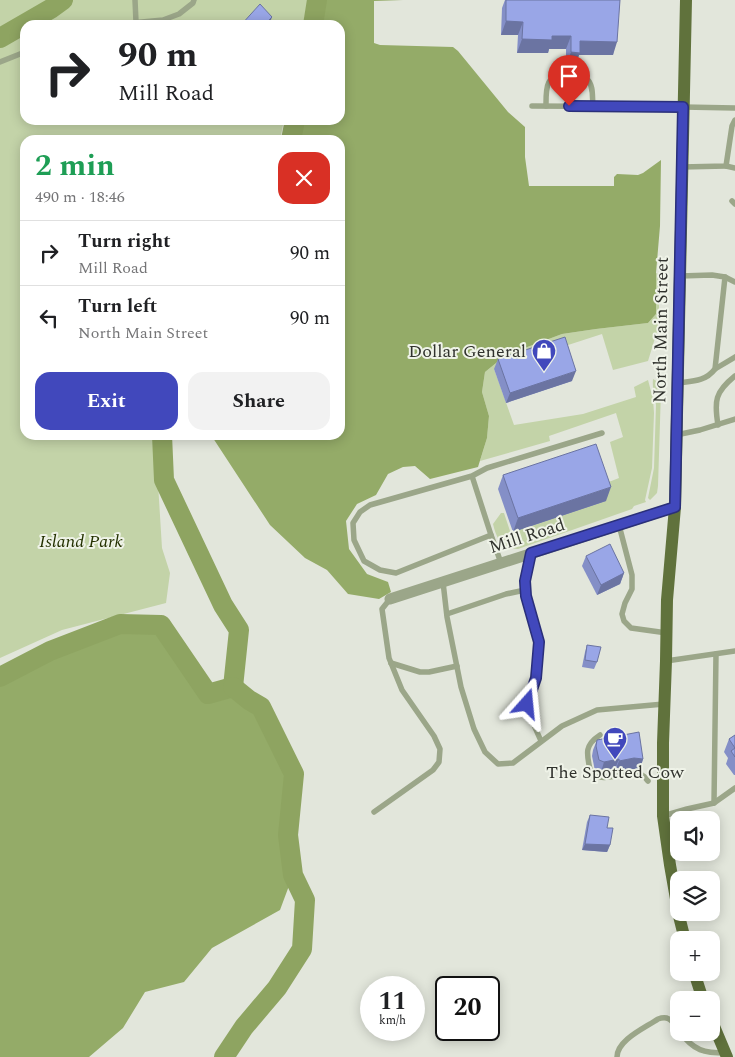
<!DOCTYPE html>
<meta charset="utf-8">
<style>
:root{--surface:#fff;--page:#f2f2f2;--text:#202124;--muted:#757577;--line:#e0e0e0;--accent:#4148bc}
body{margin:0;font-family:Spectral,serif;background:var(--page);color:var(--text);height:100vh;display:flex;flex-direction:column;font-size:19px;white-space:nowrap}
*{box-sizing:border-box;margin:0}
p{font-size:16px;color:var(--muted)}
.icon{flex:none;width:28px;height:28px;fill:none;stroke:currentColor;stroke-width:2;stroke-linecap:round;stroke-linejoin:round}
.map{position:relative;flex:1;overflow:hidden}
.side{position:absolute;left:20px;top:135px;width:325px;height:305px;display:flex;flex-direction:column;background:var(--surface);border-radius:15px;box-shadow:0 2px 12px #0003}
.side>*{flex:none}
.top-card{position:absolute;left:20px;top:20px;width:325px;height:105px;border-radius:15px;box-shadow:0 2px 12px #0003;background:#fff;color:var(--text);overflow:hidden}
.buttons{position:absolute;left:670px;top:811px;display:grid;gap:10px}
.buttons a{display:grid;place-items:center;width:50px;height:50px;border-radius:10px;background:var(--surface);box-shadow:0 2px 12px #0003;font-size:25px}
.speed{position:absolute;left:360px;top:976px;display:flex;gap:10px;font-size:25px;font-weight:700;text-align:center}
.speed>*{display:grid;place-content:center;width:65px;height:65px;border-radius:50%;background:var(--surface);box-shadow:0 2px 12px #0003;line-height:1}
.speed small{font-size:12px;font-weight:400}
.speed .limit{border:2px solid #111;border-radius:8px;background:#fff;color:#111}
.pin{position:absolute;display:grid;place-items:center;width:42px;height:42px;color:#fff;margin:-51px -21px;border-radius:50% 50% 50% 0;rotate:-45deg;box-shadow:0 0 5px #0007}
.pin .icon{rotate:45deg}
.me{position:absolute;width:55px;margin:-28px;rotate:18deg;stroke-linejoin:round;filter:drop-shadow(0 0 4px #0008)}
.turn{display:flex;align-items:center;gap:18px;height:105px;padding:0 15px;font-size:22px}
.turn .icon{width:65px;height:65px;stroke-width:2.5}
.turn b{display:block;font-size:35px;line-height:42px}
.round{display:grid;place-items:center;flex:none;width:52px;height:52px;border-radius:15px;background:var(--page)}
.head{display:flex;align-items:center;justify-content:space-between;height:85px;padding:0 15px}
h1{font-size:30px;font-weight:700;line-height:38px;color:#1e9e55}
.primary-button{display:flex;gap:10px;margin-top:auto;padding:10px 15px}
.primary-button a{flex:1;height:58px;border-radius:15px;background:var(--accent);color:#fff;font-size:20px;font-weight:700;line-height:58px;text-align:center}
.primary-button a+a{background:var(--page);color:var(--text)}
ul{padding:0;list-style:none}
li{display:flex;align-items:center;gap:15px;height:65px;padding:0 15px;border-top:1px solid var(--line)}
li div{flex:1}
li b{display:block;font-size:19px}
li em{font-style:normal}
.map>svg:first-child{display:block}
</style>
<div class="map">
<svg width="735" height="1057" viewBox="0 0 735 1057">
<rect width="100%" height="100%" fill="#e2e6db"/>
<g fill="#c3d3a8">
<polygon points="0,0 308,0 303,25 25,25 25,120 284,120 280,140 25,140 25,435 155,435 162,548 170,573 166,603 62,630 0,658"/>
<path d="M656,273L659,274V325L648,361L613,370L602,334L494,369L514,425L583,414L636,397L634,387L648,380L653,399L654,413L652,468L645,500L646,502L634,506L632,509L518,549C501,547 497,540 493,524L501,513H504L510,531L513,532L601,485L619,478L610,442L623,437L616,413L549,436L550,441L480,461L487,438L489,416L482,392L485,372L506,355L562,334L596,329L648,323L656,314Z"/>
<path d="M653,379L658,382L661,390L658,486L657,493L650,500L648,498L654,468L656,405C655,396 652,389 653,379Z"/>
</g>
<g fill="#94ab68">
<polygon points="317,0 403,0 374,1 374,43 380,45 453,47 458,51 508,112 525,127 525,157 529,186 614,186 614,177 617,174 638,175 643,173 661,160 660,226 656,273 656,314 648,323 596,329 562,334 506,355 485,372 482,392 489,416 487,438 478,467 430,479 415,466 403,467 388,474 376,495 357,504 346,521 349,549 367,574 388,582 391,592 379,599 348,594 327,570 305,558 270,525 211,435 340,435 340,140 291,140 294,120 340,120 340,25 313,25"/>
<polygon points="120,624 161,625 208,694 233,687 249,700 261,707 294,774 288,835 293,875 280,910 212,948 184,982 145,992 123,1028 89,1057 0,1057 0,677 50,651"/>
</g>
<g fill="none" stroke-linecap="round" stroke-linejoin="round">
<g stroke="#8ea461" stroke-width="20">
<polyline points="313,25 317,0"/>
<polyline points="0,38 52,8 63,0"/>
<polyline points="291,140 295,120"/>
<polyline points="162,435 164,480 223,605 239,630 233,687"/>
<polyline points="0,677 50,651 120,624 161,625 208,694 233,687"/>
<polyline points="224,1057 244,1027 277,988 302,949 305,900 293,875 288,835 294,774 261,707 249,700 233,687"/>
</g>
<g stroke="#9ba689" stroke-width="5.5">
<polyline points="135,0 136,22"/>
<polyline points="110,25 163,20 179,14 193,3 194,0"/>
<polyline points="0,62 25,52"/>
<polyline points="532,106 683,107 735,108"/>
<path d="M546,106C546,87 545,74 569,74C575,74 583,75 587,79C594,85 592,98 593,106"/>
<polyline points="726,166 735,168"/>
<polyline points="682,167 726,166 732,126 735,120"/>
<polyline points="732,201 735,204"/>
<polyline points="725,277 735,282"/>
<polyline points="715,369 735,357"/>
<path d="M677,383C692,381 705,382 715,369L725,277L712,275L680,276"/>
<path d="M718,425C714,401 715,392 735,376"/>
<polyline points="676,435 700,430 735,419"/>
<polyline points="472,476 491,535 396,573 380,570 364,561 354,540 353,523 360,512 370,505 472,476 487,468 602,433"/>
<polyline points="619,525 632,575 632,589 625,603 622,614 624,621 631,628 667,633"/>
<polyline points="491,535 501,563"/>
<polyline points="531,553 525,581 526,596 539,642 536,678 527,704 529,714 541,741"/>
<polyline points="443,582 447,617 461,687 474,729 485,752 498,764 513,763 562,726 597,710 664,704"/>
<polyline points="447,614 506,594 525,590"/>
<polyline points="666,661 735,651"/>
<polyline points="391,663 420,672 429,672 457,666"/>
<path d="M600,735C583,746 587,755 591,774C606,784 630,768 642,775C645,776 646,779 648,781"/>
<polyline points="714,803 716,654"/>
<polyline points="374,812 433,770 439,762 440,749 434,736 402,690 389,658 382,609 390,599"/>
<polyline points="663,816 687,809 714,803 735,788"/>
<path d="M680,1032C694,1051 704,1053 726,1053"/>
<path d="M617,1057C617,1040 645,1028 658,1019C670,1015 672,1022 679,1030"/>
</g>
<polyline stroke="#9ba689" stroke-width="11" points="390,599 675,507"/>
<g stroke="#60723c" stroke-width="12">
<polyline points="685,940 679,916 670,865 663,816 663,743 666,661 667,600 675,507 686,0"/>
<polyline points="694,972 703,1000"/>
<polyline points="711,1019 727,1057"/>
</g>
</g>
<g fill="#848fc7">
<polygon points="505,0 620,0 613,55 579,55 575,66 566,66 566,49 549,49 548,53 517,53 518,35 501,35 502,8"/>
<polygon points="498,359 572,381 506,403 494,369"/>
<polygon points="503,475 606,501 513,532 498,489"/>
<polygon points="586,556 624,573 620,584 597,595 582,566"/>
<polygon points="587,645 597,662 594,669 582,667 585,652"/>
<polygon points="735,735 735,775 734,775 726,764 728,758 724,752 729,739"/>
<polygon points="597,740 643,759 640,769 631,769 615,771 615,769 601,772 595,771 592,756 593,750"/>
<polygon points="590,815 607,828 610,845 607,852 582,850 587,822"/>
</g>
<g fill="#6b74a2">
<polygon points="272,17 269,25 264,25"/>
<polygon points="506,21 523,22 518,35 501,35"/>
<polygon points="552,36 571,36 566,49 549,49 548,53 517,53 522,39"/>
<polygon points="580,41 617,42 613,55 579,55 575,66 566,66 571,52"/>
<polygon points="576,371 572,381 506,403 510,393"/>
<polygon points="611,487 606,501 513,532 518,518"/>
<polygon points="624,573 620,584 597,595 601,585"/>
<polygon points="634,758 643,759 640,769 631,769 615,771 619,761"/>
<polygon points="619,759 615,769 601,772 604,762"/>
<polygon points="585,844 610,845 607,852 582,850"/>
</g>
<g fill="#99a6e7" stroke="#6b74a2">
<polygon points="506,0 620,0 617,42 580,41 580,53 571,52 571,36 552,36 552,40 522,39 523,22 506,21"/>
<polygon points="260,4 272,17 264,25 241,25"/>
<polygon points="565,337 576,371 510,393 498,359"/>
<polygon points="596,444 611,487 518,518 503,475"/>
<polygon points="610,544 624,573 601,585 586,556"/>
<polygon points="587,645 601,647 597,662 585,660"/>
<polygon points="639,732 643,759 634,758 619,761 619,759 604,762 599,760 596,746 597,740"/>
<polygon points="735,735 735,748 729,739"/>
<polygon points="735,748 735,757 731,751"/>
<polygon points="590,815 609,817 607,828 613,828 610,845 585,844"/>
</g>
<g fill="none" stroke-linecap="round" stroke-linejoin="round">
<defs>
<polyline id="route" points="527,704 536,678 539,642 526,596 525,581 531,553 675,507 683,107 569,106"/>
</defs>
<use href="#route" stroke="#2a2f7a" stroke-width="12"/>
<use href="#route" stroke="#4148bc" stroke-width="9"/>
</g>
<defs>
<symbol id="shop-pin" viewBox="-11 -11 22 30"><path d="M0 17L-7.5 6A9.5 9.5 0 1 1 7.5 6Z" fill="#4148bc" stroke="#eff3e8"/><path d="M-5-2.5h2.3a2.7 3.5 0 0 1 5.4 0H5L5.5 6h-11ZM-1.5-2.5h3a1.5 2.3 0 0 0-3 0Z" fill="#fff"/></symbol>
<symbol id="cafe-pin" viewBox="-11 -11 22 30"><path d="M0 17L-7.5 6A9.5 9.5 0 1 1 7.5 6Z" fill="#4148bc" stroke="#eff3e8"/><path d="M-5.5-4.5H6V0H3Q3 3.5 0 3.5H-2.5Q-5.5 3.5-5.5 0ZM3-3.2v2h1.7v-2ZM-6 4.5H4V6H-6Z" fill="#fff"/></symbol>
</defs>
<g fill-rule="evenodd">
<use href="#shop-pin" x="530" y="337" width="28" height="38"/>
<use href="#cafe-pin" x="601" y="725" width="28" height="38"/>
</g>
<g text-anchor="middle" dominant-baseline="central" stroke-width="4" stroke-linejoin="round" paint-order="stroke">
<g font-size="18" fill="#30322d" stroke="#eff3e8">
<text transform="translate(661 330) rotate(-89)">North Main Street</text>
<text transform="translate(527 536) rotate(-18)">Mill Road</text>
</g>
<g font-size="18" fill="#30322d" stroke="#eff3e8" text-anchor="end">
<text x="526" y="351">Dollar General</text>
<text x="615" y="772" text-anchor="middle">The Spotted Cow</text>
</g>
<g font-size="18" font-style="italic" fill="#243100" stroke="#eff3e8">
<text x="81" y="541">Island Park</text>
</g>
</g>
</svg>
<div class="buttons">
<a><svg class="icon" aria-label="sound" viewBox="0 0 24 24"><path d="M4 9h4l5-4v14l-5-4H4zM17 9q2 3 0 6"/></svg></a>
<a><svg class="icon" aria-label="layers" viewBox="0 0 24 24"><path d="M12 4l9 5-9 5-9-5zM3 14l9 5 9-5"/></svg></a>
<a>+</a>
<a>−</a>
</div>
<div class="speed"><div>11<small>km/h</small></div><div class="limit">20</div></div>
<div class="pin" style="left:569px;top:106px;background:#d93025"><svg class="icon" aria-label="arrive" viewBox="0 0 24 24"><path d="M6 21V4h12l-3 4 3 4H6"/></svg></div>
<svg class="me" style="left:527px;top:704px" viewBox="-20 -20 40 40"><path d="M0-17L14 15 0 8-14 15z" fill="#4148bc" stroke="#fff" stroke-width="4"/></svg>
<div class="top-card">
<div class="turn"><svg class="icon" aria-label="right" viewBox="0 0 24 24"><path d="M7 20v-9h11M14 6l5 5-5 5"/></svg><div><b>90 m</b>Mill Road</div></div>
</div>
<section class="side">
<div class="head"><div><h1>2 min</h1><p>490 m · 18:46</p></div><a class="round" style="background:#d93025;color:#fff"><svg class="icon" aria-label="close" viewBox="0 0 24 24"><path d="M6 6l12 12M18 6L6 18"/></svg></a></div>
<ul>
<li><svg class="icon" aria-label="right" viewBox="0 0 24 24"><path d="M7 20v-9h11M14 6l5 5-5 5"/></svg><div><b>Turn right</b><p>Mill Road</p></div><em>90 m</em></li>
<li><svg class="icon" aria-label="left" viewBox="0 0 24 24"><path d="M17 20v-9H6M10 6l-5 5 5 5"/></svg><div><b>Turn left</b><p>North Main Street</p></div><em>90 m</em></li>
</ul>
<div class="primary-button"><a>Exit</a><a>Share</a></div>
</section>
</div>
